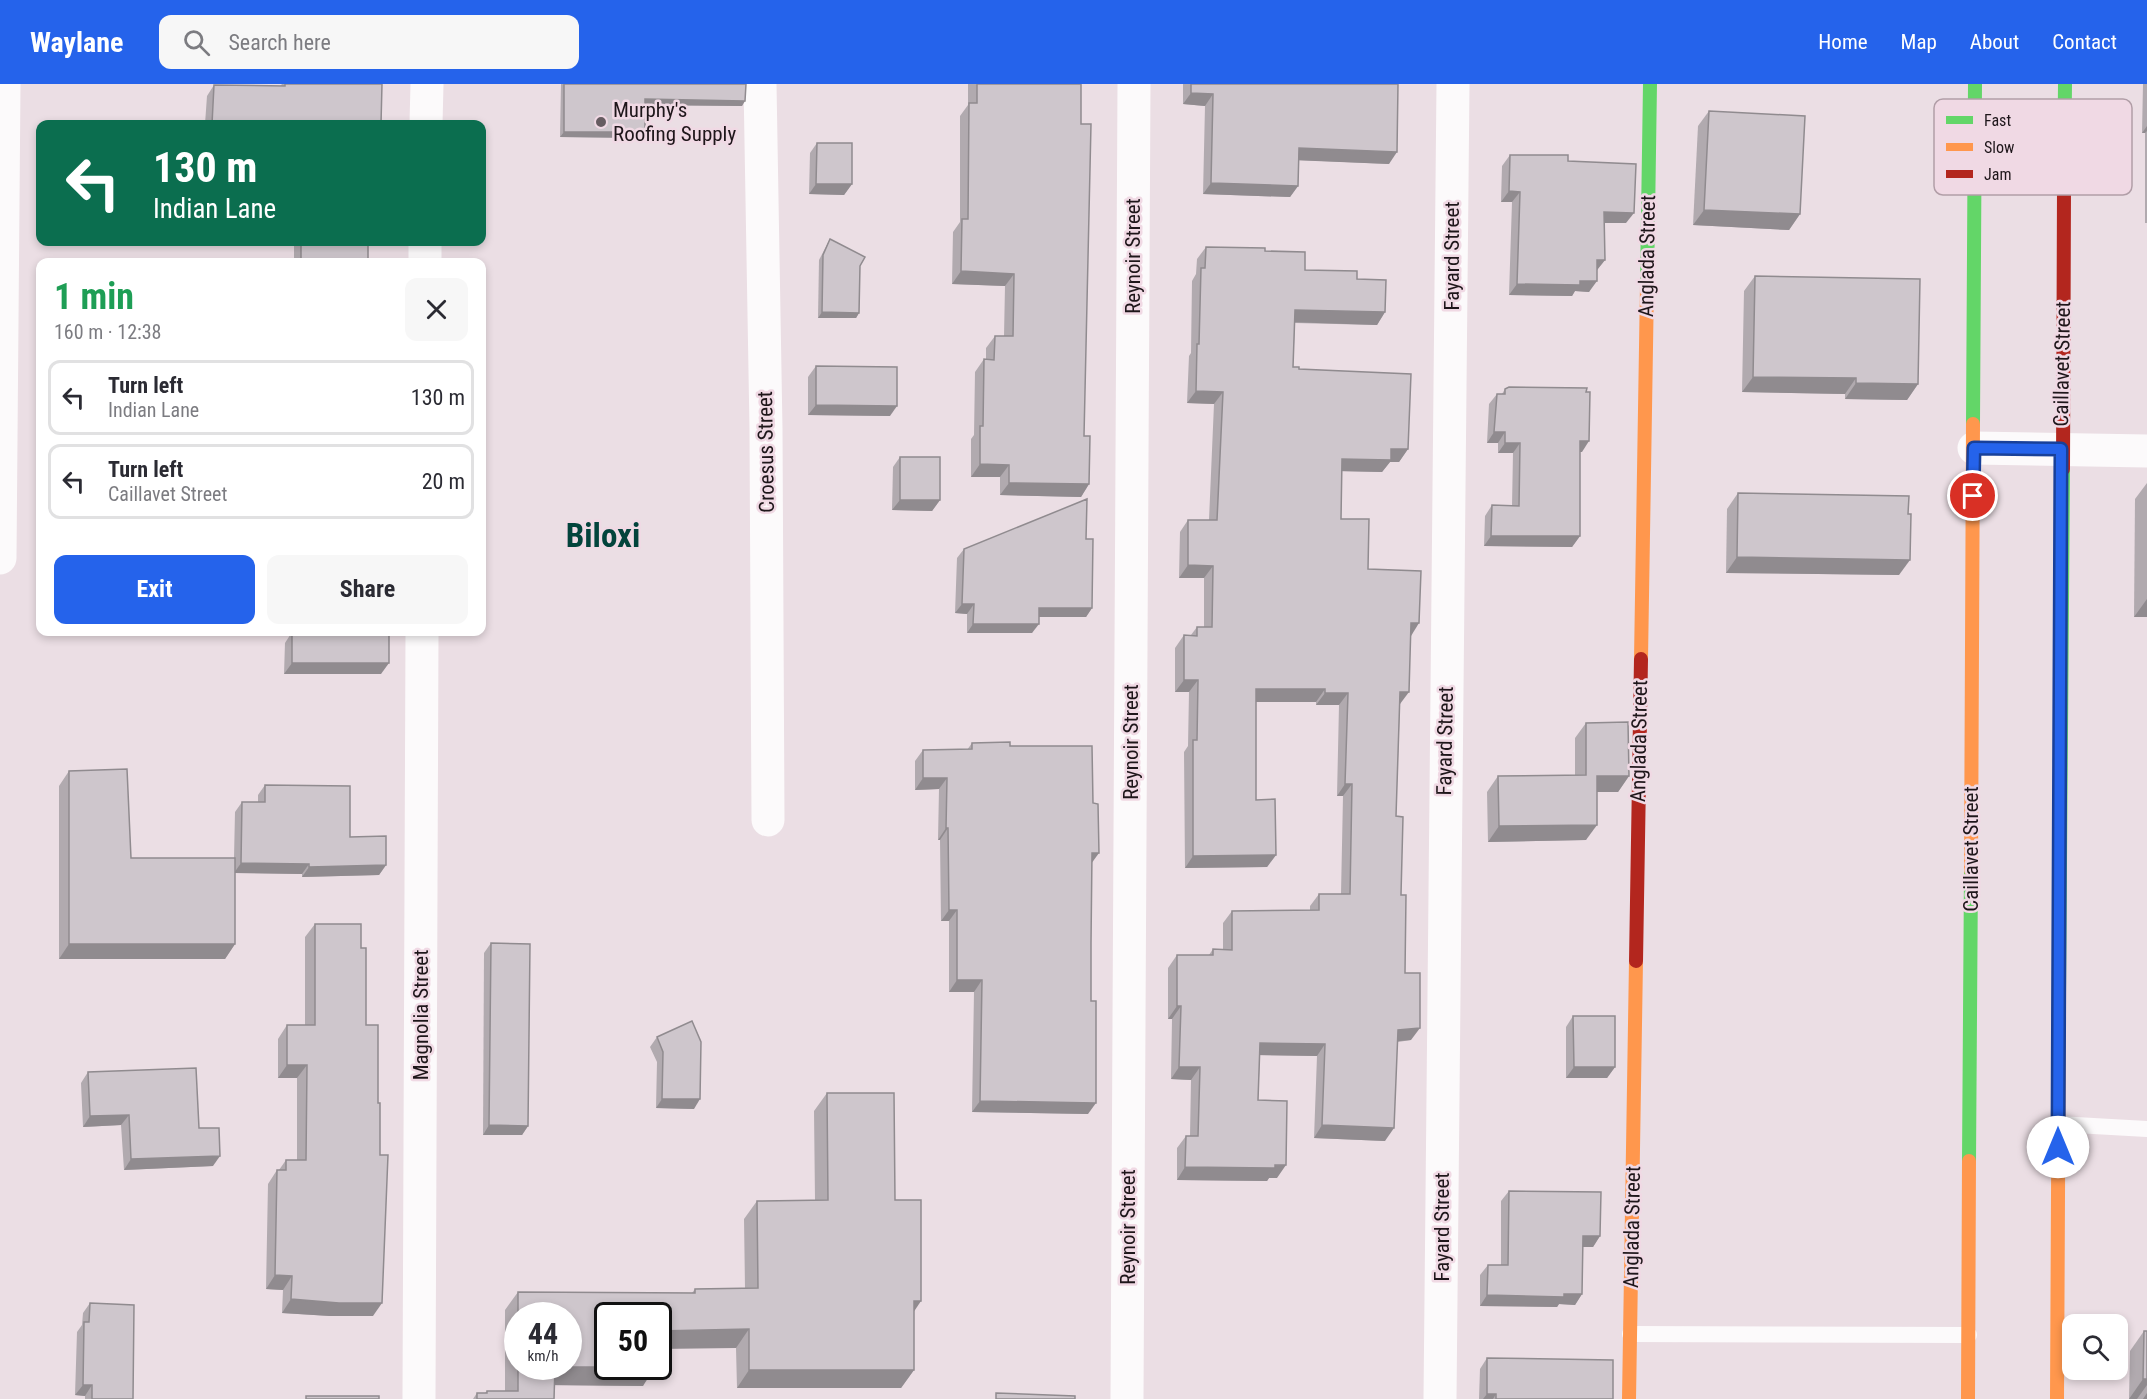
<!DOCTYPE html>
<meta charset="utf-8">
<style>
:root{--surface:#fff;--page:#f7f7f7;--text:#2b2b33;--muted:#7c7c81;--line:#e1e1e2;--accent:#2563eb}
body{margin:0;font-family:"Roboto Condensed",sans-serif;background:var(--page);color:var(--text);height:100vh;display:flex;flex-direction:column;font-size:22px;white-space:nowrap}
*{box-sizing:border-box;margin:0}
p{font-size:20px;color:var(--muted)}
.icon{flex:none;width:33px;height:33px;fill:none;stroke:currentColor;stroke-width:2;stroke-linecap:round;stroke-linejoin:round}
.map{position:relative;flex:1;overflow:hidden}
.drawer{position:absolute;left:36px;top:174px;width:450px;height:378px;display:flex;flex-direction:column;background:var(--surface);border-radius:12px;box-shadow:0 3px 9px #0003}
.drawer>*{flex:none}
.hud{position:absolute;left:36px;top:36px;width:450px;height:126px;border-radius:12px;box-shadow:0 3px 9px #0003;background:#0b6e4f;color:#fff;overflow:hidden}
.buttons{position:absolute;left:2062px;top:1230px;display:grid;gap:12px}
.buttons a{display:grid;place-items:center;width:66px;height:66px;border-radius:12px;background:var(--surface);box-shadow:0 3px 9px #0003;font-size:30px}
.speed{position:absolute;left:504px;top:1218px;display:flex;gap:12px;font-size:30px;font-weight:700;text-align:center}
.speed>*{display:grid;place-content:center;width:78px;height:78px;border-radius:50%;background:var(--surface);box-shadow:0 3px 9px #0003;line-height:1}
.speed small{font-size:15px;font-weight:400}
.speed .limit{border:3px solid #111;border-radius:9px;background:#fff;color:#111}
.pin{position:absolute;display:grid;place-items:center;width:51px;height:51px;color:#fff;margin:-26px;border:3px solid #fff;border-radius:50%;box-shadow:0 2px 6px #0007}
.me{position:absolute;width:66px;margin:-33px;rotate:0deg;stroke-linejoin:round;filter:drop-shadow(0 0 4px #0008)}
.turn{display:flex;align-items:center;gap:21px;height:126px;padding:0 18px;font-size:27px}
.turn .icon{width:78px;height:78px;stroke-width:2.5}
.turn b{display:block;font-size:42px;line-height:51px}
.round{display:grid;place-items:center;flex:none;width:63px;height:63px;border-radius:12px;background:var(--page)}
.summary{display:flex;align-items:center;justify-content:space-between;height:102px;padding:0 18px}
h1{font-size:36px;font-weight:700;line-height:45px;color:#1e9e55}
.action{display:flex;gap:12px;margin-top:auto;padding:12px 18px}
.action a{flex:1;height:69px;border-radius:12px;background:var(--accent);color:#fff;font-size:24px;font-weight:700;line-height:69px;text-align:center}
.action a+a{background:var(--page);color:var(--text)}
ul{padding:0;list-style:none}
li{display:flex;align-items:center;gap:18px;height:75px;margin:0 12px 9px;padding:0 6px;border:3px solid var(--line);border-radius:12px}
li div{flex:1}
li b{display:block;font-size:22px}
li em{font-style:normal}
header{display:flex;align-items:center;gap:36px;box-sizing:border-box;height:84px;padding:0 30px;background:var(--accent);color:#fff}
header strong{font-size:28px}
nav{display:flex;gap:33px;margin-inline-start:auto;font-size:21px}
.search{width:420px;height:54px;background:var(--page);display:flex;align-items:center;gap:15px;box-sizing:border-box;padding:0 21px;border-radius:12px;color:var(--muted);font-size:22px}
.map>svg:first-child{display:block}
</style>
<header>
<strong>Waylane</strong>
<div class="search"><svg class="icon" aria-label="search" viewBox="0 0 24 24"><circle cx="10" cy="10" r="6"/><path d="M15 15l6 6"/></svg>Search here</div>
<nav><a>Home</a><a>Map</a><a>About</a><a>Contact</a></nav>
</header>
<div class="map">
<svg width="2147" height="1315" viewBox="0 0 2147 1315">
<rect width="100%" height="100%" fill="#ebdee4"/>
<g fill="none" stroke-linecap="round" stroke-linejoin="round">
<g stroke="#fcfafb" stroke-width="16">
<polyline points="2058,1040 2147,1045"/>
<polyline points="1630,1250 1969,1251"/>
</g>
<g stroke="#fcfafb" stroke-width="33">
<polyline points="760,0 766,345 768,736"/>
<polyline points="426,40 427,0"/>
<polyline points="425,178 425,158"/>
<polyline points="1974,364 2147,367"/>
<polyline points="0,474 4,0"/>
<polyline points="419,1315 422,548"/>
<polyline points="1127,1315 1134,0"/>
<polyline points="1440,1315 1453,0"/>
</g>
<g stroke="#63d668" stroke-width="14">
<polyline points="2064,104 2065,0"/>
<polyline points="1647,201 1650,0"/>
<polyline points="1973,340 1975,0"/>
<polyline points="2059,909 2063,385"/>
<polyline points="1969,1077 1971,786"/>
</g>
<g stroke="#ff974d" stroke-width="14">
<polyline points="1641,575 1647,201"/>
<polyline points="1971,786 1973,340"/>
<polyline points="1629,1315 1636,877"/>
<polyline points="1968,1315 1969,1077"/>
<polyline points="2057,1315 2059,909"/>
</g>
<g stroke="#b3261e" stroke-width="14">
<polyline points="2063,385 2064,104"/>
<polyline points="1636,877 1641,575"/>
</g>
</g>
<g fill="#b1aaaf">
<polygon points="282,0 382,0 381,40 205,40 207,12 214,1 280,2"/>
<polygon points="561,0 746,0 742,22 645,21 645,48 641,54 560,53"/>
<polygon points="968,0 1081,0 1081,40 1084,352 1089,400 1081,413 1000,411 1000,393 971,393 971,355 974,351 975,288 984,275 986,275 986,264 995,252 1004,252 1005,202 952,200 953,148 960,138 960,32 968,21"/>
<polygon points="1183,0 1398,0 1389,80 1299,76 1298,102 1290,113 1203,110 1205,22 1183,20"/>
<polygon points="2143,0 2147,0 2147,139 2145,139 2145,49 2142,49"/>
<polygon points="1709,27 1800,130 1789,146 1693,141 1698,42"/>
<polygon points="817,59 852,100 844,111 809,110 810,69"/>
<polygon points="1510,71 1568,77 1626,139 1604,139 1605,176 1597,186 1589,208 1575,207 1572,212 1509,211 1512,118 1501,118 1502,82"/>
<polygon points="830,155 860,182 859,229 856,234 818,234 819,176"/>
<rect x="294" y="158" width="74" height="20"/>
<polygon points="1206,163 1265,167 1305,186 1357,195 1385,228 1377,241 1295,239 1293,283 1299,285 1408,365 1399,378 1390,378 1382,388 1342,387 1341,435 1368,485 1411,552 1400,620 1396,732 1405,889 1411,956 1398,958 1385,1057 1314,1054 1317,972 1260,971 1258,1016 1277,1094 1269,1094 1267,1097 1177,1096 1177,1064 1186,1052 1190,1052 1191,996 1171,995 1172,935 1168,935 1168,884 1177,871 1209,871 1213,865 1223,866 1223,839 1232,827 1310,826 1310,822 1319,810 1341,810 1343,712 1337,712 1339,621 1316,621 1316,618 1256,618 1256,716 1276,771 1267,783 1185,784 1184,668 1188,662 1189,608 1175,608 1175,564 1184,551 1191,551 1197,543 1204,543 1204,494 1179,494 1180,448 1188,436 1209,436 1214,320 1187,319 1189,272 1191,269 1192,197 1196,190 1197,175"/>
<polygon points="1755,192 1918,300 1907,316 1845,315 1845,310 1742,308 1744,207"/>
<polygon points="816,282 890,332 808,331 808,293"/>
<polygon points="1505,305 1582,368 1580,368 1580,452 1572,463 1484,462 1485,432 1492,421 1512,422 1513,369 1498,369 1498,359 1487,359 1489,320 1497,310 1502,310"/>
<polygon points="900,373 940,416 932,427 892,426 893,383"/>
<polygon points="2147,399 2147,533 2134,533 2135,415"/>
<polygon points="1738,409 1899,491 1726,489 1727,425"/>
<polygon points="1086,455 1092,524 1086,533 1039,533 1032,549 967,549 967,530 955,529 957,474 964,465"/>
<polygon points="292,548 381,590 284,590 285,559"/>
<polygon points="1586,639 1629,692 1618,708 1597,708 1586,756 1488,758 1487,708 1498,692 1575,691 1575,654"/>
<polygon points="972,659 1010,662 1092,778 1088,1030 972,1028 974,908 949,908 949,837 941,837 940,756 938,756 939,705 915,706 915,677 923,666 967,666"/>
<polygon points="69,687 131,774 234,774 235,728 242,718 258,718 258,711 265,701 350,753 386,781 379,791 302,793 302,790 235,789 235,860 225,875 59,875 59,702"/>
<polygon points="315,840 361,864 366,941 373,1232 330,1232 282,1229 283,1206 266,1205 268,1100 277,1086 279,1086 286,1076 297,1076 297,994 278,994 278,955 287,941 305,941 305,853"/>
<polygon points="491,859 528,1042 522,1051 483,1051 484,869"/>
<polygon points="1573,932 1615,983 1607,994 1566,994 1566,943"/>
<polygon points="657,953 694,1025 656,1024 657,978 650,963"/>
<polygon points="88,988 213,1082 124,1086 121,1041 83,1043 81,999"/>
<polygon points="827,1009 895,1116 914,1228 914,1286 901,1304 737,1304 736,1264 658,1232 643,1302 555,1301 554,1315 473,1315 477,1309 485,1309 487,1307 505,1307 505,1226 518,1208 692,1209 695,1205 745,1204 744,1135 757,1117 815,1116 814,1027"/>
<polygon points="1509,1107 1600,1152 1593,1163 1583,1163 1582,1210 1575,1221 1559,1220 1557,1223 1480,1222 1480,1191 1488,1181 1501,1181 1501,1117"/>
<polygon points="90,1219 133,1315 85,1315 85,1312 75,1311 77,1248 82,1241 83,1229"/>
<polygon points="2144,1247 2147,1247 2147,1315 2129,1315 2130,1267"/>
<polygon points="1487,1274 1613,1315 1479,1315 1480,1285"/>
</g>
<g fill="#908b8f">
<polygon points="1191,9 1213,10 1205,22 1183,20"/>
<polygon points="645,15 745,17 742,22 641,21"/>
<polygon points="2147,42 2147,47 2145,49 2142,49"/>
<polygon points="564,48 645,48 641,54 560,53"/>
<polygon points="1299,64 1397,68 1389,80 1291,76"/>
<polygon points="1211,99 1298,102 1290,113 1203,110"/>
<polygon points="816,100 852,100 844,111 809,110"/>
<polygon points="1509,107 1520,108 1512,118 1501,118"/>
<polygon points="1704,126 1800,130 1789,146 1693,141"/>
<polygon points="1604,128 1634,129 1626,139 1596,139"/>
<polygon points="1597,176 1605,176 1597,186 1590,186"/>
<polygon points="961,187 1014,190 1005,202 952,200"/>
<polygon points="1580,197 1597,197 1589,208 1575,207 1572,212 1509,211 1517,200"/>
<polygon points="1295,226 1385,228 1377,241 1287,238"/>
<polygon points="822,228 859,229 856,234 818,234"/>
<polygon points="1753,293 1856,294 1845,310 1742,308"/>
<polygon points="1856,299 1918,300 1907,316 1845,315"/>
<polygon points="1196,307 1223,308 1214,320 1187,319"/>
<polygon points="816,321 897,322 890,332 808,331"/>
<polygon points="1494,348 1505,348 1498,359 1487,359"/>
<polygon points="1580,357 1589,357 1582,368 1572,368"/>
<polygon points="1505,359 1520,359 1513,369 1498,369"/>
<polygon points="1391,365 1408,365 1399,378 1390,378 1382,388 1334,387 1342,375"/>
<polygon points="980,380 1009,381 1000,393 971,393"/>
<polygon points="1009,399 1089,400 1081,413 1000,411"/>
<polygon points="900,416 940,416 932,427 892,426"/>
<polygon points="1491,452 1580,452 1572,463 1484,462"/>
<polygon points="1737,473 1910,476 1899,491 1726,489"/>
<polygon points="1188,481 1213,482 1204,494 1179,494"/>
<polygon points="2147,515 2147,533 2134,533"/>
<polygon points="962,520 974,520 967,530 955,529"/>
<polygon points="1039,524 1092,524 1086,533 1033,533"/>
<polygon points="1411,539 1419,539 1411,552"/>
<polygon points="973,540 1039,540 1032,549 967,549"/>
<polygon points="292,579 389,579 381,590 284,590"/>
<polygon points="1184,596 1198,596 1189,608 1175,608"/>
<polygon points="1256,605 1325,605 1316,618 1247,618"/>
<polygon points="1400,608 1409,608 1400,620 1391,620"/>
<polygon points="1325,609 1348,609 1339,621 1316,621"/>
<polygon points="1597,692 1629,692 1618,708 1586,708"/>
<polygon points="923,694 947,694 939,705 915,706"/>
<polygon points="1345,700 1352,700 1343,712 1337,712"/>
<polygon points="1597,741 1586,756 1488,758 1499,742"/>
<polygon points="946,744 948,744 940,756 938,756"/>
<polygon points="1092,769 1099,769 1091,780"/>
<polygon points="1276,771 1267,783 1185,784 1193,772"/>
<polygon points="241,779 309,780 302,790 234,789"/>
<polygon points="386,781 379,791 302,793 309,783"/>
<polygon points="949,826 957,826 949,837 941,837"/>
<polygon points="69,860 235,860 225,875 59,875"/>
<polygon points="957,896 982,896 974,908 949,908"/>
<polygon points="1177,922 1181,922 1172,935 1168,935"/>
<polygon points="1420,944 1411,956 1389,958 1398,946"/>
<polygon points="1260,959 1325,960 1317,972 1251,971"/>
<polygon points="287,981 307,981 297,994 278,994"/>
<polygon points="1179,983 1200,983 1191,996 1171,995"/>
<polygon points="1574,983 1615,983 1607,994 1566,994"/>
<polygon points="662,1015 700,1015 694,1025 656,1024"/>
<polygon points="980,1017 1096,1019 1088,1030 972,1028"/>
<polygon points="129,1031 121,1041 83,1043 90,1032"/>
<polygon points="489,1041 528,1042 522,1051 483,1051"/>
<polygon points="1322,1041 1394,1044 1385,1057 1314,1054"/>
<polygon points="220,1072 213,1082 124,1086 131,1075"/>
<polygon points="1286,1081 1277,1094 1269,1094 1267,1097 1177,1096 1185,1083"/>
<polygon points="1583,1152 1600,1152 1593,1163 1576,1163"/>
<polygon points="275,1191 292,1192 283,1206 266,1205"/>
<polygon points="1564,1210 1582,1210 1575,1221 1559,1220 1557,1223 1480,1222 1487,1211"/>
<polygon points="291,1215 382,1219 373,1232 330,1232 282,1229"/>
<polygon points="914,1217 921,1217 909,1235"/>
<polygon points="749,1245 736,1264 658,1265 658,1247"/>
<polygon points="555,1283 655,1283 643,1302 542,1301"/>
<polygon points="749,1286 914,1286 901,1304 737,1304"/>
<polygon points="2143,1295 2147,1295 2147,1301 2137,1315 2129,1315"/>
<polygon points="83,1301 92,1301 85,1312 75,1311"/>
<polygon points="2147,1309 2147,1315 2143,1315"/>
<polygon points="1487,1310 1496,1310 1493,1315 1483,1315"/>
</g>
<g fill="#cec6cc" stroke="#908b8f" stroke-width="1.5">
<polygon points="285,0 382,0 381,40 212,40 214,1 285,2"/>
<polygon points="564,0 746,0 745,17 645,15 645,48 564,48"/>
<polygon points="977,0 1081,0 1081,40 1091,40 1084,352 1090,352 1089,400 1009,399 1009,381 980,380 980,342 983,342 984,275 994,276 995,252 1013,252 1014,190 961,187 962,135 968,135 969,19 977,19"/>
<polygon points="1191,0 1398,0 1397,68 1299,64 1298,102 1211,99 1213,10 1191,9"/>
<polygon points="1709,27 1805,32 1800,130 1704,126"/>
<polygon points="817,59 852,59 852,100 816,100"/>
<polygon points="1510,71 1568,71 1568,77 1636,80 1634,129 1604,128 1605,176 1597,176 1597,197 1580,197 1580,201 1517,200 1520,108 1509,107"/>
<polygon points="830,155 865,173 860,182 859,229 822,228 823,171"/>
<rect x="301" y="158" width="67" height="20"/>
<polygon points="1206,163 1265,164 1265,167 1305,168 1305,186 1357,187 1357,195 1386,196 1385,228 1295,226 1293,283 1299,283 1299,285 1411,290 1408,365 1391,365 1391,376 1342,375 1341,435 1369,435 1368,485 1421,487 1419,539 1411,539 1409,608 1400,608 1396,732 1403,733 1401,811 1406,811 1405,889 1420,889 1420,944 1398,946 1394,1044 1322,1041 1325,960 1260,959 1258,1016 1287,1017 1286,1081 1275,1081 1275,1084 1185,1083 1186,1052 1198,1052 1200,983 1179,983 1181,922 1177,922 1177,871 1213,871 1213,865 1232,866 1232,827 1319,826 1319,810 1350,810 1352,700 1345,700 1348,609 1325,609 1325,605 1256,605 1256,716 1275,715 1276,771 1193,772 1193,656 1197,656 1198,596 1184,596 1184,551 1197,552 1197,543 1212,543 1213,482 1188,481 1188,436 1217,436 1223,308 1196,307 1197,260 1199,260 1201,184 1205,184"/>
<polygon points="1755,192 1920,195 1918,300 1856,299 1856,294 1753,293"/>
<polygon points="816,282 897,283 897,322 816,321"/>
<polygon points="1509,303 1587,304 1586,308 1590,308 1589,357 1580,357 1580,452 1491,452 1492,421 1519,422 1520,359 1505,359 1505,348 1494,348 1497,310 1505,310 1505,305"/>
<rect x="900" y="373" width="40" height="43"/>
<polygon points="1738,409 1909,412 1908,430 1911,430 1910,476 1737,473"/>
<polygon points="1087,415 1086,455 1093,455 1092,524 1039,524 1039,540 973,540 974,520 962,520 964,465"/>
<polygon points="292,548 389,549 389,579 292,579"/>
<polygon points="1628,638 1629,692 1597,692 1597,741 1499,742 1498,692 1586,691 1586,639"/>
<polygon points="1010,658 1010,662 1092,662 1093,719 1098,720 1099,769 1092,769 1091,859 1091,917 1096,917 1096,1019 980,1017 982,896 957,896 957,826 949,826 948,744 946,744 947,694 923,694 923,666 972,665 972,659"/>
<polygon points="127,685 131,774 235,774 235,860 69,860 69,687"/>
<polygon points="265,701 350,702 350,753 386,752 386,781 309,783 309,780 241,779 242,718 265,718"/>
<polygon points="315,840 361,840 361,864 366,864 366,941 378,941 378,1019 380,1019 380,1071 388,1071 382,1219 339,1219 291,1215 292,1192 275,1191 277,1086 286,1086 286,1076 306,1076 307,981 287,981 287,941 315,941"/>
<polygon points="491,859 530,860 528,1042 489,1041"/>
<polygon points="1573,932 1615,932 1615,983 1574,983"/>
<polygon points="692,937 701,958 700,1015 662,1015 663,968 657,953"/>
<polygon points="196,984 199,1044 219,1044 220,1072 131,1075 129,1031 90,1032 88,988"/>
<polygon points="827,1009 894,1009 895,1116 921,1116 921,1217 914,1217 914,1286 749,1286 749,1245 658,1247 658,1232 608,1232 608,1282 655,1282 655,1283 555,1283 554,1315 477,1315 477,1309 487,1309 487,1307 518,1307 518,1282 568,1282 568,1232 518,1232 518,1208 695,1209 695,1205 758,1204 757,1117 828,1116"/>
<polygon points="1509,1107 1601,1108 1600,1152 1583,1152 1582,1210 1564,1210 1564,1213 1487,1211 1488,1181 1508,1181"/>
<polygon points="90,1219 134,1221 133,1315 92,1315 92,1301 83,1301 84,1238 89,1238"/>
<polygon points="2144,1247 2147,1247 2147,1295 2143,1295"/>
<polygon points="1487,1274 1613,1276 1613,1315 1496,1315 1496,1310 1487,1310"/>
<polygon points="996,1309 1075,1312 1075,1315 996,1315"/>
<rect x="306" y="1312" width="73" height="3"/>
</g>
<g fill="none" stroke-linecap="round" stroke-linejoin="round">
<defs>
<polyline id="route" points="1973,412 1974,364 2061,365 2058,1063"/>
</defs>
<use href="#route" stroke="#184099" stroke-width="15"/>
<use href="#route" stroke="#2563eb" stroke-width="10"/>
</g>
<circle fill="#665c61" stroke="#f0d9e4" stroke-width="2" cx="601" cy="38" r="6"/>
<g text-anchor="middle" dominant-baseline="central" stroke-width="5" stroke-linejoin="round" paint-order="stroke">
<g font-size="21" fill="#1e161a" stroke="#f0d9e4" text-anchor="start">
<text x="613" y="26">Murphy's<tspan x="613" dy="24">Roofing Supply</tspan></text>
</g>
<g font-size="21" fill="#1e161a" stroke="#f0d9e4">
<text transform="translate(1133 172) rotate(-90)">Reynoir Street</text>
<text transform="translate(1452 172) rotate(-90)">Fayard Street</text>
<text transform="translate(1647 172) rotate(-89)">Anglada Street</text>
<text transform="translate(2062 280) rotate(-89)">Caillavet Street</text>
<text transform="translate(766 368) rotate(-91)">Croesus Street</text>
<text transform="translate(1445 657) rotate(-89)">Fayard Street</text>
<text transform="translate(1639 657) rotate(-89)">Anglada Street</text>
<text transform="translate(1131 658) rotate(-90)">Reynoir Street</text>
<text transform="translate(1971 765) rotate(-90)">Caillavet Street</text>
<text transform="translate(421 931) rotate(-90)">Magnolia Street</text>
<text transform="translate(1128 1143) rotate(-90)">Reynoir Street</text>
<text transform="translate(1442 1143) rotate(-90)">Fayard Street</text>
<text transform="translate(1632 1143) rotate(-89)">Anglada Street</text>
</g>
<g font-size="33" font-weight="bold" fill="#03433c" stroke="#f0d9e4">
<text x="603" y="451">Biloxi</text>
</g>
</g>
<rect x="1934" y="15" width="198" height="96" rx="9" fill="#f0d9e4" stroke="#b19ea7" stroke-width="1.5"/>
<rect x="1946" y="32" width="27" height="8" fill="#63d668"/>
<rect x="1946" y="59" width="27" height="8" fill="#ff974d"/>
<rect x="1946" y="86" width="27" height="8" fill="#b3261e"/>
<g font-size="16" fill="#1e161a">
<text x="1984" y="42">Fast</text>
<text x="1984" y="69">Slow</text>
<text x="1984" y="96">Jam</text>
</g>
</svg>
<div class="buttons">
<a><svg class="icon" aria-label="search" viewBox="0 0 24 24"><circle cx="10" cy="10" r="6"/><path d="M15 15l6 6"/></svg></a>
</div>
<div class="speed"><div>44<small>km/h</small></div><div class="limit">50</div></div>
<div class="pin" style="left:1973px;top:412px;background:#d93025"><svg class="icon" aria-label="arrive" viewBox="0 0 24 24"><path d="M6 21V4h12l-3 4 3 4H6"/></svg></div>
<svg class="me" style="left:2058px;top:1063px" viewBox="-20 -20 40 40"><circle r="19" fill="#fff"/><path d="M0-13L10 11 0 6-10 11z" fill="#2563eb"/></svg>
<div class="hud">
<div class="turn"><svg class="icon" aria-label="left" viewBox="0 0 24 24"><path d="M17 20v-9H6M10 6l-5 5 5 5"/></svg><div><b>130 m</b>Indian Lane</div></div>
</div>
<section class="drawer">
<div class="summary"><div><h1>1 min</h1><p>160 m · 12:38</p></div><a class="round"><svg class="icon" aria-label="close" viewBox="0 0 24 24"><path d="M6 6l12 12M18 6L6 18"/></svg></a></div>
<ul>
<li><svg class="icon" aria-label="left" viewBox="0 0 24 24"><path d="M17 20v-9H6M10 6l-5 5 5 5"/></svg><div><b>Turn left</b><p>Indian Lane</p></div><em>130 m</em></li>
<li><svg class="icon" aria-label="left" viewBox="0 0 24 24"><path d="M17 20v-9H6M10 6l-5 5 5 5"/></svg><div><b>Turn left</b><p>Caillavet Street</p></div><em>20 m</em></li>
</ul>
<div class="action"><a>Exit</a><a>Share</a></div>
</section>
</div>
